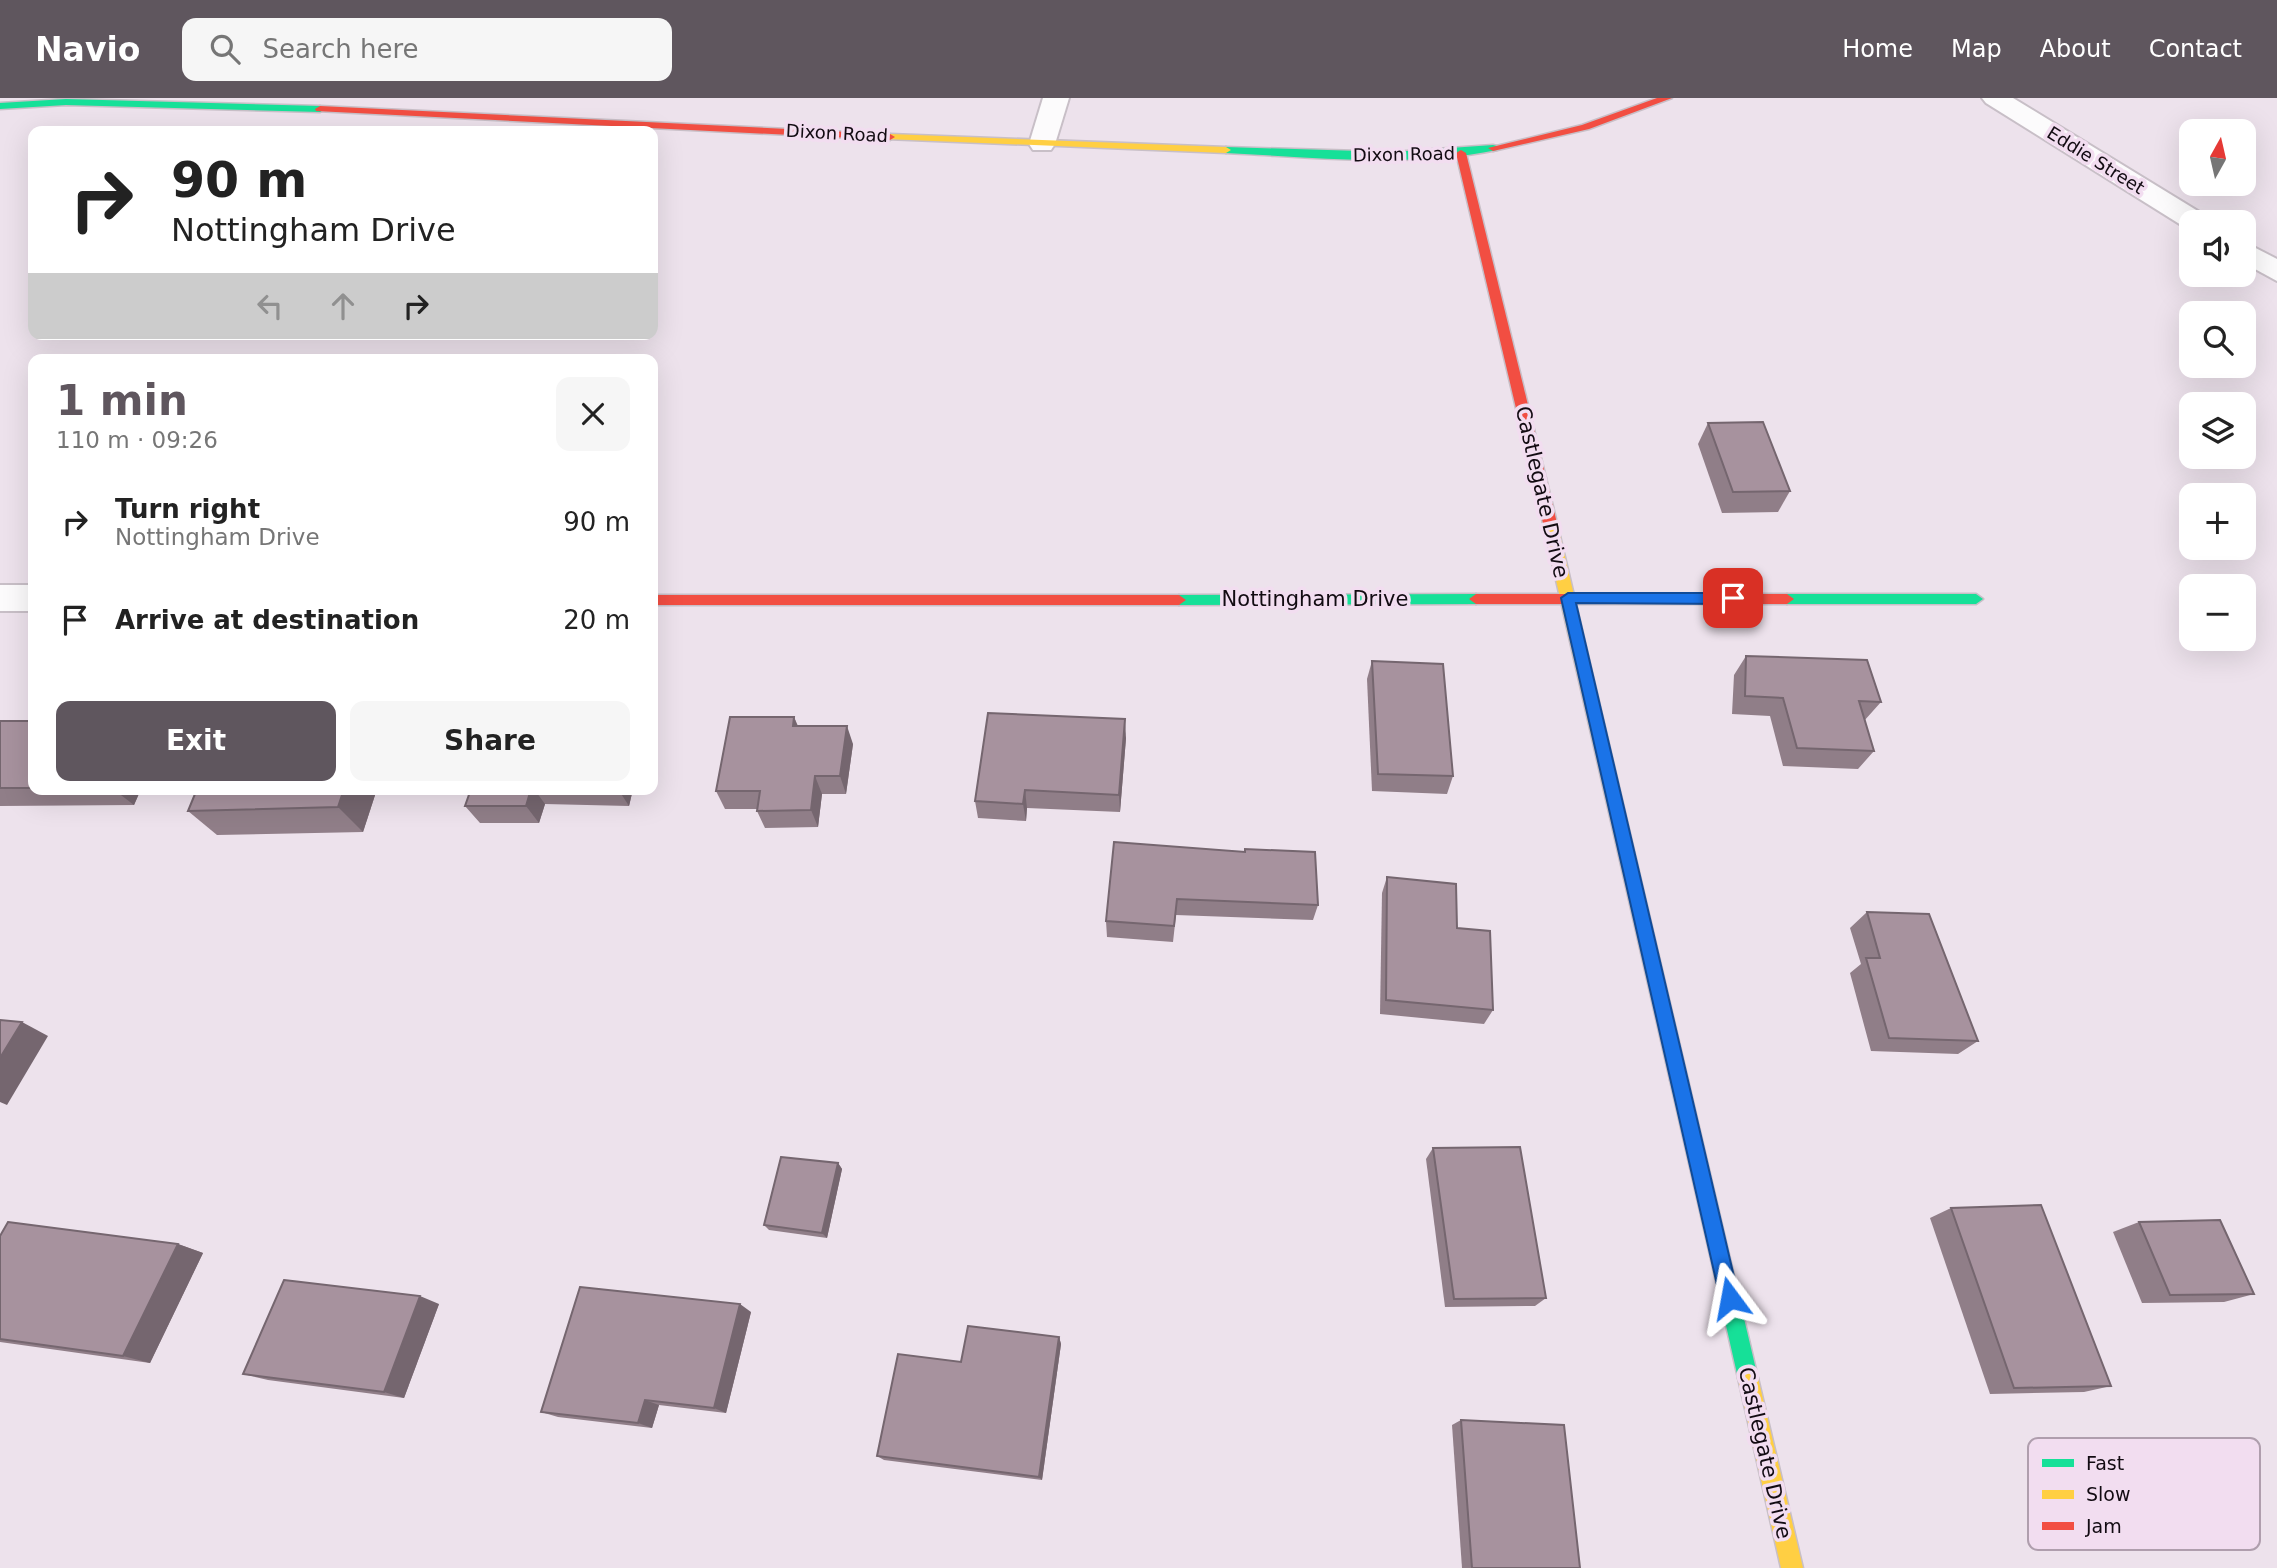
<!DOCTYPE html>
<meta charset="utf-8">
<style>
:root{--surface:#fff;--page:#f6f6f6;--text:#222;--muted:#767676;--accent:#5f565e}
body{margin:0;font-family:"DejaVu Sans",sans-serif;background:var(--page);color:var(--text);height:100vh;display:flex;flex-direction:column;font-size:26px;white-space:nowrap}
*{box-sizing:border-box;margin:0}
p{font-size:23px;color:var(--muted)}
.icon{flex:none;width:38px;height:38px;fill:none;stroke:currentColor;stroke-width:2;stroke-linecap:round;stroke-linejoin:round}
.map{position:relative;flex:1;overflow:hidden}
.details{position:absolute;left:28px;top:256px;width:630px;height:441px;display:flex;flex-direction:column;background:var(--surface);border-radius:14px;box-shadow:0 7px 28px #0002}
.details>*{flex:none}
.hud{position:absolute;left:28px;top:28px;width:630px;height:214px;border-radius:14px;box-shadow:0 7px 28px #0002;background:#fff;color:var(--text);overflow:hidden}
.needle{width:46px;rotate:8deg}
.controls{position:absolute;left:2179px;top:21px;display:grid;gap:14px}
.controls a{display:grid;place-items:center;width:77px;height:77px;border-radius:14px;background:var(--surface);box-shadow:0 7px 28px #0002;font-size:35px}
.pin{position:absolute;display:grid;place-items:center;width:60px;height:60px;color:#fff;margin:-30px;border-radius:14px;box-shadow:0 4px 10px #0006}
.me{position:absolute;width:77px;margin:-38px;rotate:347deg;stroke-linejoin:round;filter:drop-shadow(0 0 5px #0008)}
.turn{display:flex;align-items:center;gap:24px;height:147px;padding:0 28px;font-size:32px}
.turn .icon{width:91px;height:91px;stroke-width:2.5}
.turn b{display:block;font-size:49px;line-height:60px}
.lanes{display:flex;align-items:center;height:66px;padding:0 28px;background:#0003;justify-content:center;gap:35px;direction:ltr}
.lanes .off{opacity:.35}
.round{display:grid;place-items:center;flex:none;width:74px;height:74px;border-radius:14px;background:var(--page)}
.headline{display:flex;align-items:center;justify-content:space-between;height:119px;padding:0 28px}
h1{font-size:42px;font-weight:700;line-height:52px;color:var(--accent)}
.cta{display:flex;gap:14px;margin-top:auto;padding:14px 28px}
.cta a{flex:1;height:80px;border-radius:14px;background:var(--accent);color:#fff;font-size:28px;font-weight:700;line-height:80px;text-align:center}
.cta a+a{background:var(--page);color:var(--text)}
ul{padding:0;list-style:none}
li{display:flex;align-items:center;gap:21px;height:98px;padding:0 28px}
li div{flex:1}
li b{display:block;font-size:26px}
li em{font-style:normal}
header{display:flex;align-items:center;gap:42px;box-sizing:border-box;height:98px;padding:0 35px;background:var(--accent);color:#fff}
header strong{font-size:33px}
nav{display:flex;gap:38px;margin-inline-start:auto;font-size:24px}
.search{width:490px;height:63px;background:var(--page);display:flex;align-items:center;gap:18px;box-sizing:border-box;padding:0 24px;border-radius:14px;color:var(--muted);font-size:26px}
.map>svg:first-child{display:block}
</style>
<header>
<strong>Navio</strong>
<div class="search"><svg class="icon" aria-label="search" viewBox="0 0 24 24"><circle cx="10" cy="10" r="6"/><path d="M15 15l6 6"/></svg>Search here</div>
<nav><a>Home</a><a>Map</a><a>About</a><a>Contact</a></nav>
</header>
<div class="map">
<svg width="2277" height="1470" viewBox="0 0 2277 1470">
<rect width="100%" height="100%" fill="#ede2ec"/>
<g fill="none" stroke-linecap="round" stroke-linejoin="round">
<defs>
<g id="street">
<polygon points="1043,0 1069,0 1055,46 1051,52 1033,52 1029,46"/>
<polygon points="1982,0 2013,0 2206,118 2210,124 2191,124 2191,131 2186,130 1986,5"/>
<polygon points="2244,144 2277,161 2277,183 2244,165"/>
<rect x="0" y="487" width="33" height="26"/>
</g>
<g id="fast">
<polygon points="66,1 320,8 325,11 320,14 66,7 0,11 0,5"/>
<path d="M1493,47L1497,48V52C1411,70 1313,59 1226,55L1221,52L1226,49L1393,54Z"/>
<polygon points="1476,496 1483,501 1476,506 1179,507 1172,502 1179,497"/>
<polygon points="1787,496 1976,496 1983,501 1976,506 1787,506 1780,501"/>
<polygon points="1679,974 1685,976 1688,982 1758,1280 1755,1287 1748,1290 1741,1287 1738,1280 1670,982 1673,976"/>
</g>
<g id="slow">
<polygon points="890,36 1226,49 1231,52 1226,55 886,41 886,37"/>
<polygon points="1550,420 1557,425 1688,982 1685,988 1679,990 1673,988 1670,982 1543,425"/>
<polygon points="1748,1270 1755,1273 1758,1280 1803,1470 1781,1470 1738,1280 1741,1273"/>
</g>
<g id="jam">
<polygon points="1657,0 1672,0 1589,31 1493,53 1488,50 1582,27"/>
<polygon points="320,8 890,36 895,39 890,42 316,13 315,11"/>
<polygon points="1461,52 1466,55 1557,425 1550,430 1543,425 1456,55"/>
<polygon points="1476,496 1787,496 1794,501 1787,506 1476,506 1469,501"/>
<polygon points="653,497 1179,497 1186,502 1179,507 653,507"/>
</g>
</defs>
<use href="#street" stroke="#c8bfc7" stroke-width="4"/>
<use href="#fast" stroke="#c8bfc7" stroke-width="3"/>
<use href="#slow" stroke="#c8bfc7" stroke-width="3"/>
<use href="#jam" stroke="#c8bfc7" stroke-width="3"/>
<use href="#street" fill="#fcfbfc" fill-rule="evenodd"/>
<use href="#fast" fill="#16e098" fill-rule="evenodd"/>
<use href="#slow" fill="#ffcf43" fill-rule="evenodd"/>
<use href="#jam" fill="#f24e42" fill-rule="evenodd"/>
</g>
<g fill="#907e88">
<polygon points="1708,325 1790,393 1778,414 1722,415 1698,346"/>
<polygon points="1746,558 1881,604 1864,623 1874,653 1858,671 1783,668 1770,618 1732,616 1734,577"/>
<polygon points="1372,563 1453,678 1447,696 1372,693 1367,581"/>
<polygon points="794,619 798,628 853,646 846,696 822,696 818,729 765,730 757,713 758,711 725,711 716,693"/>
<polygon points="0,623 33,623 33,691 141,691 134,707 0,708"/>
<polygon points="1126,640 1120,714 1027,710 1026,723 978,720 975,703"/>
<polygon points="197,691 377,691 363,734 217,737 188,713"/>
<polygon points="471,691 633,691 629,708 545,706 539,725 480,725 465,708"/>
<polygon points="1114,744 1318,807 1313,822 1176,817 1173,844 1107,839 1106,823"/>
<polygon points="1387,779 1457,830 1493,912 1484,926 1380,916 1382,795"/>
<polygon points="1867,814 1978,943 1958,956 1871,953 1850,875 1861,866 1850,830"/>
<polygon points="1433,1050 1546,1200 1535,1208 1445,1209 1426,1061"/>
<polygon points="838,1065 842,1071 827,1140 769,1132 764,1127"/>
<polygon points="1951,1110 2111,1288 2084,1294 1990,1296 1930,1120"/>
<polygon points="2139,1124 2254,1196 2224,1204 2142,1205 2113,1134"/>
<polygon points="0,1138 178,1146 203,1155 150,1265 0,1244"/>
<polygon points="439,1206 404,1300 268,1282 243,1276"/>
<polygon points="751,1214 726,1315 659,1307 652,1330 558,1319 541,1314"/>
<polygon points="1059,1239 1061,1246 1042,1382 884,1362 877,1358 961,1264"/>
<polygon points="1461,1322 1580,1470 1462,1470 1452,1327"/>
</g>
<g fill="#75666f">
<polygon points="794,619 801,637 793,628"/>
<polygon points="1125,621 1126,640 1120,714 1119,697"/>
<polygon points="847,628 853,646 846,696 840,678"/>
<polygon points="815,678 822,696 818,729 811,712"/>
<polygon points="113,691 141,691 134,707"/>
<polygon points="344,691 377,691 363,734 338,709"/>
<polygon points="531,691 534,691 545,706 539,725 526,708"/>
<polygon points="618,691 633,691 629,708"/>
<polygon points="1025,692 1027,710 1026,723 1023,706"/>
<polygon points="22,924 48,938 7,1007 0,1004 0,960"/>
<polygon points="838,1065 842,1071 827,1140 822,1135"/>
<polygon points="178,1146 203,1155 150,1265 123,1258"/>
<polygon points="420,1198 439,1206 404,1300 384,1294"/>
<polygon points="740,1206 751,1214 726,1315 714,1310"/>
<polygon points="1059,1239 1061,1246 1042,1382 1039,1379"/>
<polygon points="645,1302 659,1307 652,1330 638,1325"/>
</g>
<g fill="#a7929e" stroke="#75666f" stroke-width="2">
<polygon points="1763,324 1790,393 1733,394 1708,325"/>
<polygon points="1746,558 1867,562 1881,604 1859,603 1874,653 1797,650 1783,600 1745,598"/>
<polygon points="1372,563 1443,566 1453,678 1378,676"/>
<polygon points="988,615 1125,621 1119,697 1025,692 1023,706 975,703"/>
<polygon points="730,619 794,619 793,628 847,628 840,678 815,678 811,712 757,713 760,693 716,693"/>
<rect x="0" y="623" width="33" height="67"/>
<polygon points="197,691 344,691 338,709 188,713"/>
<polygon points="471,691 531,691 526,708 465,708"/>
<polygon points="1114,744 1245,754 1245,751 1315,754 1318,807 1177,801 1174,828 1106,823"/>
<polygon points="1387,779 1456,786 1457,830 1490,833 1493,912 1386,902"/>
<polygon points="1867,814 1929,816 1978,943 1889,940 1866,860 1880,860"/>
<polygon points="0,922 22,924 0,960"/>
<polygon points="1520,1049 1546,1200 1454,1201 1433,1050"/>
<polygon points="781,1059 838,1065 822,1135 764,1127"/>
<polygon points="2041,1107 2111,1288 2014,1290 1951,1110"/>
<polygon points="2220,1122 2254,1196 2170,1197 2139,1124"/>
<polygon points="8,1124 178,1146 123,1258 0,1241 0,1138"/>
<polygon points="284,1182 420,1198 384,1294 243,1276"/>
<polygon points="580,1189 740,1206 714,1310 645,1302 638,1325 541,1314"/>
<polygon points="968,1228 1059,1239 1039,1379 877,1358 898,1256 961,1264"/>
<polygon points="1461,1322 1564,1327 1580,1470 1472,1470"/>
</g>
<polygon fill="#1a73e8" stroke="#114b97" stroke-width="2" points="1568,495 1733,495 1740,500 1733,506 1576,505 1739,1200 1736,1207 1730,1210 1723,1207 1720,1200 1561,500"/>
<g text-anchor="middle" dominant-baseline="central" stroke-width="7" stroke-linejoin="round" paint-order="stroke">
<g font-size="18" fill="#120b12" stroke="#f2ddf0">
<text transform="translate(837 35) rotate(3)">Dixon Road</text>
<text transform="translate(1404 56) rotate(-1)">Dixon Road</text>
<text transform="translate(2096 62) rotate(32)">Eddie Street</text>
</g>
<g font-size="21" fill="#120b12" stroke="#f2ddf0">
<text transform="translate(1542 394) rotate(77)">Castlegate Drive</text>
<text x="1315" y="501">Nottingham Drive</text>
<text transform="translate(1765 1355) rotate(77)">Castlegate Drive</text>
</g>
</g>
<rect x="2028" y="1340" width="232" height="112" rx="10" fill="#f2ddf0" stroke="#af9ead" stroke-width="2"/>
<rect x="2042" y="1361" width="32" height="8" fill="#16e098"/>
<rect x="2042" y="1392" width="32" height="9" fill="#ffcf43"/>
<rect x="2042" y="1424" width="32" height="8" fill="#f24e42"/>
<g font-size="19" fill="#120b12">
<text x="2086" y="1372">Fast</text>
<text x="2086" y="1403">Slow</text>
<text x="2086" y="1435">Jam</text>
</g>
</svg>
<div class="controls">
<a><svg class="needle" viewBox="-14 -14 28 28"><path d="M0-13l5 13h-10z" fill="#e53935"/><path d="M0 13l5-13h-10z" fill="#767676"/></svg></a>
<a><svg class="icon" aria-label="sound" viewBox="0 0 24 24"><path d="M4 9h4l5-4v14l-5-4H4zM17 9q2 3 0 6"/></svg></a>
<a><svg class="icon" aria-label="search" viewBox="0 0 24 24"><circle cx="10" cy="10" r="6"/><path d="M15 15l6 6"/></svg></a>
<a><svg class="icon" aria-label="layers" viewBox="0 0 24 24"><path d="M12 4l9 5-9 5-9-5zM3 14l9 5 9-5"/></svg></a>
<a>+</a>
<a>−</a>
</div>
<div class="pin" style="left:1733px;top:500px;background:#d93025"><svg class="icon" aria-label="arrive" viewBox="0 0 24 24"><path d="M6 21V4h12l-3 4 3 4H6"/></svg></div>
<svg class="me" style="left:1730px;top:1200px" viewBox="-20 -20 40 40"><path d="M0-17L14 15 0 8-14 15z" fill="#1a73e8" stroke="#fff" stroke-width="4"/></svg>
<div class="hud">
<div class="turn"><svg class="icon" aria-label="right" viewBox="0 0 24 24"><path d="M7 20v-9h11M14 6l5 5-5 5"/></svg><div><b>90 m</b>Nottingham Drive</div></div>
<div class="lanes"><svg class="icon off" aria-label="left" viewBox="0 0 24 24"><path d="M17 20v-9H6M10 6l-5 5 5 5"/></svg><svg class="icon off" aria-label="ahead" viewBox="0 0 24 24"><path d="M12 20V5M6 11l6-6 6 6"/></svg><svg class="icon" aria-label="right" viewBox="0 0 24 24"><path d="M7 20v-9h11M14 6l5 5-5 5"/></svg></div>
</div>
<section class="details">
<div class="headline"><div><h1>1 min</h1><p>110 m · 09:26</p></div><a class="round"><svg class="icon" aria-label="close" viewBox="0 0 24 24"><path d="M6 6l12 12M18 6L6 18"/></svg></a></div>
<ul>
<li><svg class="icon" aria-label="right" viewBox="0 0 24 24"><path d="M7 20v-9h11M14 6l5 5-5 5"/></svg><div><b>Turn right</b><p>Nottingham Drive</p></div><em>90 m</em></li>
<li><svg class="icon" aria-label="arrive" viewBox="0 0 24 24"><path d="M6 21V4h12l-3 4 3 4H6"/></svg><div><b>Arrive at destination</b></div><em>20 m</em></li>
</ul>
<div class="cta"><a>Exit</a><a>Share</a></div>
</section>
</div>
